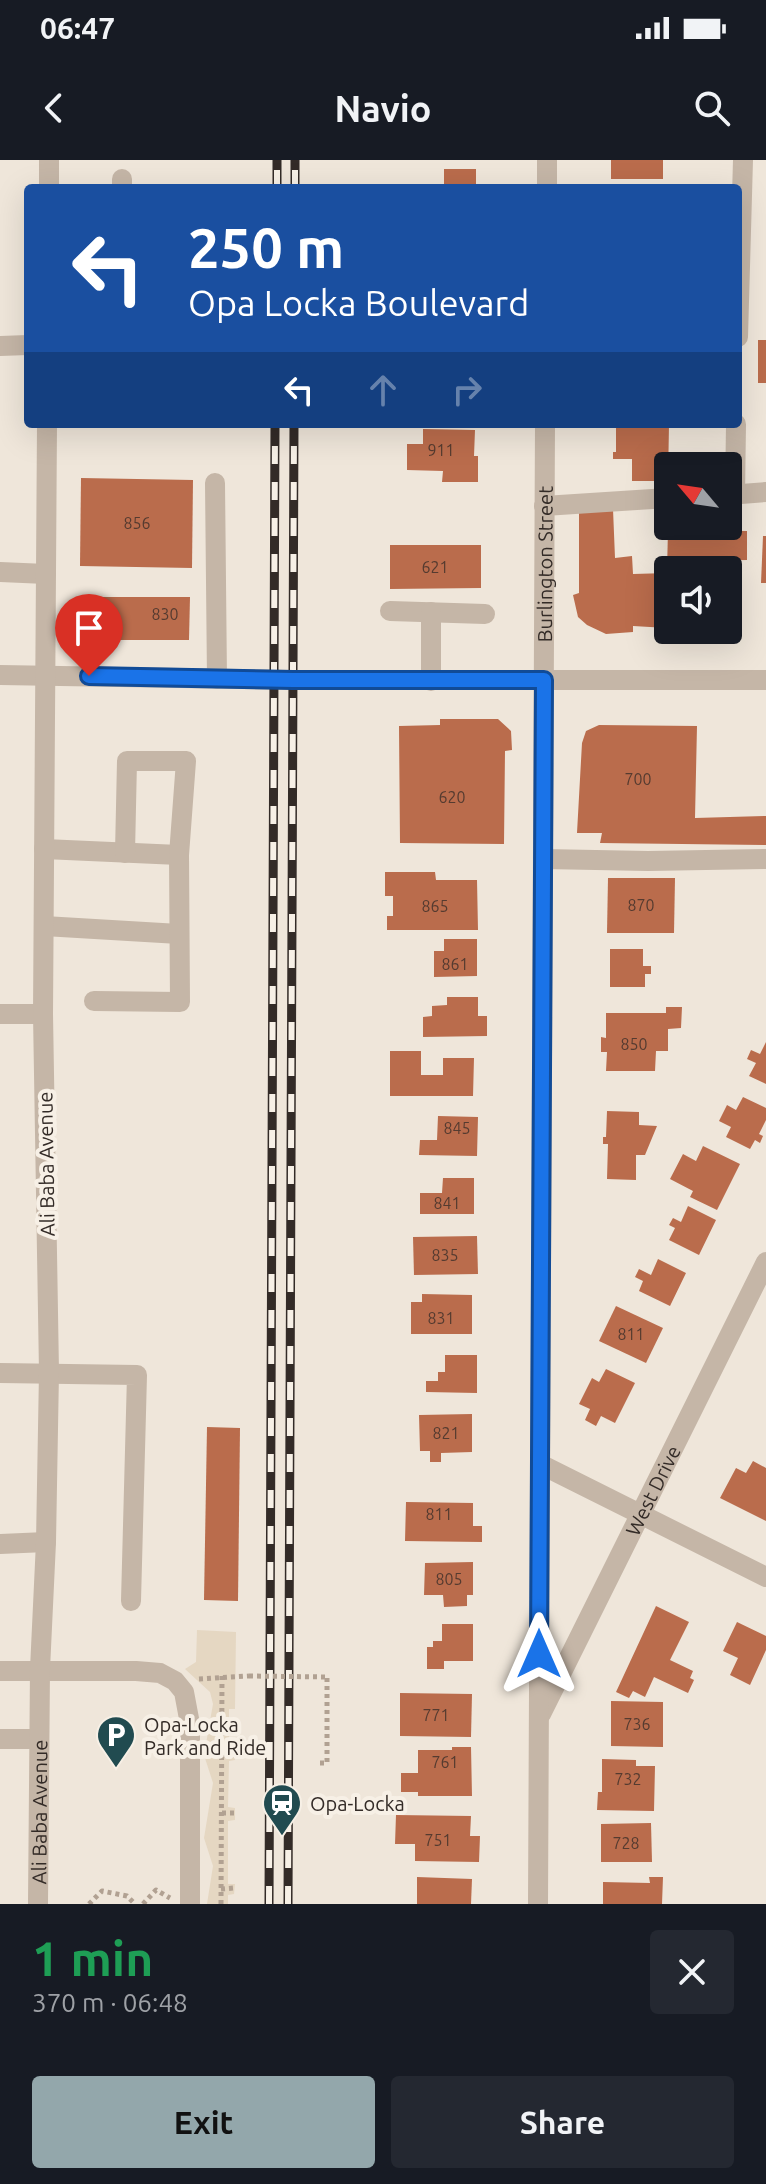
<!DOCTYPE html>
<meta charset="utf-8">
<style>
:root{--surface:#171b24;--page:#242831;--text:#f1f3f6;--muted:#9ea1a6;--accent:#93a7ab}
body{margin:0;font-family:Ubuntu,sans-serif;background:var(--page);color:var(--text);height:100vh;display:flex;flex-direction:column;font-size:30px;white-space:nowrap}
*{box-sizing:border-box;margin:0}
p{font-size:26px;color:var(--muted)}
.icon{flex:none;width:44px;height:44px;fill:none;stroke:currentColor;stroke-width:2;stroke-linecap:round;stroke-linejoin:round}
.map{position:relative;height:1744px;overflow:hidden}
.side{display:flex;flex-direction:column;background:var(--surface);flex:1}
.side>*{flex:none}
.top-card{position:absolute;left:24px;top:24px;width:718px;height:244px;border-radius:8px;box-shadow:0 8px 32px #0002;background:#1a4fa0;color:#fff;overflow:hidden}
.needle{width:52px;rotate:299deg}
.controls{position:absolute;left:654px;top:292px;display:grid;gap:16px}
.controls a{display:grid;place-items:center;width:88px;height:88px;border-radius:8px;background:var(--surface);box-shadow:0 8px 32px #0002;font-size:40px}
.pin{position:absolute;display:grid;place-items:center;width:68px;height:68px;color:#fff;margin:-82px -34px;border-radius:50% 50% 50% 0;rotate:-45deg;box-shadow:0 0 8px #0007}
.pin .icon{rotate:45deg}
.me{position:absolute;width:88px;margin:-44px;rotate:0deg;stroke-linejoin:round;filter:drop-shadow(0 0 6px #0008)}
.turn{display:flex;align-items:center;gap:28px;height:168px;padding:0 32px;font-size:36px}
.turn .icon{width:104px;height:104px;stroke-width:2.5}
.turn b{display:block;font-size:56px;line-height:68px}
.lanes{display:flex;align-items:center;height:76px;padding:0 32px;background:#0003;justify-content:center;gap:40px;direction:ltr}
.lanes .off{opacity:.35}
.round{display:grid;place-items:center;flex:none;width:84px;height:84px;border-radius:8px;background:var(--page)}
.headline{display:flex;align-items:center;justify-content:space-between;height:136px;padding:0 32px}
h1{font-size:48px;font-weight:700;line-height:60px;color:#1e9e55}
.primary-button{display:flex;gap:16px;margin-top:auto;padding:16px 32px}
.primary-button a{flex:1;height:92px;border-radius:8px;background:var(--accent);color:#111;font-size:32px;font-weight:700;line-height:92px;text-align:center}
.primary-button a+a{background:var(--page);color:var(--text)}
.status{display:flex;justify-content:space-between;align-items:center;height:56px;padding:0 40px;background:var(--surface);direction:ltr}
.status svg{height:22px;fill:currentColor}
header{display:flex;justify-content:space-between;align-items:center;height:104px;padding:0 32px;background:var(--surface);font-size:36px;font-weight:700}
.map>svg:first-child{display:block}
</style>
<div class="status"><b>06:47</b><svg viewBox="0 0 49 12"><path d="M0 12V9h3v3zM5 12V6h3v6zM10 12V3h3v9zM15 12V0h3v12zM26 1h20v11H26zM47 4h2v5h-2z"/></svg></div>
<header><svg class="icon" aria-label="back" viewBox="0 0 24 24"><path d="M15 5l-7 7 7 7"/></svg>Navio<svg class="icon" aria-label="search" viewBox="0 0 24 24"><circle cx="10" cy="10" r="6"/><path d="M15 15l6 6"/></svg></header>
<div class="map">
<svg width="766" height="1744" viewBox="0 0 766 1744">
<rect width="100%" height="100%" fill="#efe6da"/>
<polygon fill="#e5d7c2" points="197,1470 236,1472 235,1549 229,1549 229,1590 235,1591 235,1600 229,1601 228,1647 235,1648 235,1660 228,1661 228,1724 235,1724 234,1734 228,1735 228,1744 207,1744 213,1706 204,1678 213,1623 204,1595 213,1544 210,1532 185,1509 196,1502"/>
<g fill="#ba6c4c">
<rect x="611" y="0" width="52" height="19"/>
<rect x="444" y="9" width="32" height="19"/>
<rect x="758" y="180" width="8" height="43"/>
<polygon points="616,264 669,264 668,321 632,321 632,299 613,299 613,292 616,292"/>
<polygon points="423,269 475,270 474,296 478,296 478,322 442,322 443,311 407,310 407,284 423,284"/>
<polygon points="81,318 193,320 192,408 80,406"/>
<polygon points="613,349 615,398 632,396 633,414 668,413 667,468 633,466 633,472 606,474 587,465 578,457 573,435 579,433 579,350"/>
<polygon points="668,370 747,371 747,400 689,401 689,410 667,410"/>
<polygon points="763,376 766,376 766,423 761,423"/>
<polygon points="390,385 481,385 481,428 390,429"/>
<polygon points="99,437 190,437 189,480 99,480"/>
<polygon points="440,559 498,559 511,571 512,590 505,591 504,684 400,683 399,566 440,565"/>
<polygon points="599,565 697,566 695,658 766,656 766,685 600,683 602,673 577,673 582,583 586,571"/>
<polygon points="385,712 435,712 436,720 477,720 478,770 387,770 387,756 393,756 393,736 385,736"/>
<polygon points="608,718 675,718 674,773 607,773"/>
<polygon points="444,779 477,779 477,816 434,817 434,791 444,791"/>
<polygon points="610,789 643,789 643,806 651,806 651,814 645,814 645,827 610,827"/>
<polygon points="447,837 478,837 478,856 487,856 487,876 423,877 423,857 432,856 432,846 447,845"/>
<polygon points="666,847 682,847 681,868 668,869 668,891 656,891 655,911 606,911 607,892 601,892 601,877 606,878 606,853 666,853"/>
<polygon points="766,882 766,924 749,916 756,903 747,899 751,890 760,894"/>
<polygon points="390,891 421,891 421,915 443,915 443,898 474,898 473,936 390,936"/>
<polygon points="743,937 766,948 766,960 759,974 763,976 760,983 755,980 750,989 726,977 731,967 719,961 727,945 736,950"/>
<polygon points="607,951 639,952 639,965 657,966 645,995 636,995 636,1020 607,1019 608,984 603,984 603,977 606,977"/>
<polygon points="438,956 478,957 477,996 419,995 420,980 437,980"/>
<polygon points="703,986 740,1004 717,1050 690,1037 693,1031 670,1019 683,994 696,1001"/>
<polygon points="443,1018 474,1018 474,1054 420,1054 420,1033 442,1033"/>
<polygon points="688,1046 716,1060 699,1095 669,1080 675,1068 669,1065 673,1058 681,1062"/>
<polygon points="477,1076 478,1114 414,1115 413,1077"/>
<polygon points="658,1099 686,1113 670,1146 639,1131 643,1121 635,1117 639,1109 651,1115"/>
<polygon points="422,1134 472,1135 472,1174 411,1174 411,1142 422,1142"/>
<polygon points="616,1146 663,1168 646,1203 599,1181"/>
<polygon points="445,1195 477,1195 477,1233 426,1232 426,1221 438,1221 438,1212 445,1212"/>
<polygon points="606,1209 635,1223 615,1263 601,1256 596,1266 585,1260 590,1249 579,1244 592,1218 599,1222"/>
<polygon points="472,1254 472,1292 441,1293 441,1302 430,1302 430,1291 420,1291 419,1255"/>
<polygon points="207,1267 240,1268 238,1441 204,1440"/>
<polygon points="753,1301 766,1308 766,1361 720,1338 736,1308 746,1313"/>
<polygon points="406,1342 473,1343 473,1366 482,1366 482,1382 405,1381"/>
<polygon points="473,1402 473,1435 467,1435 467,1446 444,1447 443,1435 424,1435 425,1403"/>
<polygon points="656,1446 689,1462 670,1500 693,1511 690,1518 694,1520 688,1533 654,1517 645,1537 633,1531 629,1538 616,1532"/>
<polygon points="737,1462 766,1476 766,1490 750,1525 730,1515 738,1498 723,1491"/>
<polygon points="442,1464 473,1464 473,1501 444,1501 444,1509 427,1509 427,1487 433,1487 433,1481 442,1481"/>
<polygon points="400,1533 472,1534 471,1577 400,1576"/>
<polygon points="611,1541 663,1542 663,1587 611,1586"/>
<polygon points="452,1587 471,1587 472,1636 418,1636 418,1632 401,1632 401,1613 418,1613 418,1590 452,1590"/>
<polygon points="602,1599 636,1600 636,1606 655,1606 654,1651 597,1650 598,1632 602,1632"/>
<polygon points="396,1655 471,1656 470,1676 480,1676 479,1702 415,1701 415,1684 395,1684"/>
<polygon points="651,1663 652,1702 601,1702 601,1664"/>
<polygon points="417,1717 472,1719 471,1744 417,1744"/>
<polygon points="649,1717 663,1717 662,1744 603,1744 603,1722 650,1723"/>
</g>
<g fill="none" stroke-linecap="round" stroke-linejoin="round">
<g stroke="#b1a192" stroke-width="5" stroke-dasharray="4 4" stroke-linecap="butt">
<polyline points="199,1519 249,1516"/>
<polyline points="222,1595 235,1595"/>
<polyline points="320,1603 327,1603 327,1517"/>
<polyline points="222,1653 235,1653"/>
<polyline points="221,1729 234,1728"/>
<polyline points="89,1744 102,1731 127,1736 135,1744"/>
<polyline points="143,1744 156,1730 170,1738"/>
<polyline points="221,1744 222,1516"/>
</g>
<g stroke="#c5b6a7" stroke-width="20">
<polyline points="122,19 122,28"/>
<polyline points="49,28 49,0"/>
<polyline points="547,28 547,0"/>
<polyline points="738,177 743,0"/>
<polyline points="0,186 28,185"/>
<polyline points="215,323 217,519"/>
<polyline points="728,335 766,332"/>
<polyline points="735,335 736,264"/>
<polyline points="544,346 668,338"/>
<polyline points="0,412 46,414"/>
<polyline points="390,451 485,454"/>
<polyline points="431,452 431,521"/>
<polyline points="0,515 293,520 766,520"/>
<polyline points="44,689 179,695"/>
<polyline points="543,699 648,701 766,699"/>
<polyline points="44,766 179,774"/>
<polyline points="94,841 180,842 179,695 186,601 127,601 125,693"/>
<polyline points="0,854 43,854"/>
<polyline points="0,1213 137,1215 131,1441"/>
<polyline points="540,1304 766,1417"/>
<polyline points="0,1384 46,1382"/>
<polyline points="0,1511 136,1511 160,1513 175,1521 184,1532 190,1564 190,1744"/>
<path id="s1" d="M541,1554L766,1102"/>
<polyline points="0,1579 39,1579"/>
<path id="s2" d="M38,1744L40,1509L46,1382L49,1212L43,854L47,264"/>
<path id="s3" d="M538,1744L545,264"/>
</g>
<defs>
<g id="rail">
<polyline points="277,28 277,0"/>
<polyline points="295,28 295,0"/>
<polyline points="269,1744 275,264"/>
<polyline points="288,1744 294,264"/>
</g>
</defs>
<use href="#rail" stroke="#332b27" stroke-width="9"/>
<use href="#rail" stroke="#f7f0e6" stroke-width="6" stroke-dasharray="18" stroke-linecap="butt"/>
<polyline stroke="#b1a192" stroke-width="5" stroke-dasharray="4 4" stroke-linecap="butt" points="249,1516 327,1517"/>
</g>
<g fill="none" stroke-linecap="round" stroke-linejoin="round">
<defs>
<polyline id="route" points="89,516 293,520 544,520 539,1494"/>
</defs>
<use href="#route" stroke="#114b97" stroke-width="20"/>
<use href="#route" stroke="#1a73e8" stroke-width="14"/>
</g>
<defs>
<symbol id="parking-pin" viewBox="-11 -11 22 30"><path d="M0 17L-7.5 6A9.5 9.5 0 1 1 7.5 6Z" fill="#214b50" stroke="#f7f0e6"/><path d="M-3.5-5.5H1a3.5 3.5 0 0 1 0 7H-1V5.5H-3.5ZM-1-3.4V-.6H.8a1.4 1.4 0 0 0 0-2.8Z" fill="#fff"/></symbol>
<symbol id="station-pin" viewBox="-11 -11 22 30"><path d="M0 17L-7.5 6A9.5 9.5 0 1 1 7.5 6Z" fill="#214b50" stroke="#f7f0e6"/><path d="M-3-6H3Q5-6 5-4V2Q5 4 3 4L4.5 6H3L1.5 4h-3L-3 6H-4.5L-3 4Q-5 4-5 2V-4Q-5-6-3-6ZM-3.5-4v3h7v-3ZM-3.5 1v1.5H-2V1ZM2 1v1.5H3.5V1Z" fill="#fff"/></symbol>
</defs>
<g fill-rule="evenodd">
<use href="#parking-pin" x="94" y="1553" width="44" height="60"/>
<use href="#station-pin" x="260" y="1621" width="44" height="60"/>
</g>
<g text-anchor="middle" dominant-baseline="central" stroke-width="8" stroke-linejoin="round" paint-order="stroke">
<g font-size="16" fill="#553b30">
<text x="441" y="290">911</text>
<text x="137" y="363">856</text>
<text x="435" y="407">621</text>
<text x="165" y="454">830</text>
<text x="638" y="619">700</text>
<text x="452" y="637">620</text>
<text x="641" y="745">870</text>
<text x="435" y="746">865</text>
<text x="455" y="804">861</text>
<text x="634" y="884">850</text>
<text x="457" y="968">845</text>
<text x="447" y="1043">841</text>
<text x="445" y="1095">835</text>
<text x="441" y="1158">831</text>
<text x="631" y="1174">811</text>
<text x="446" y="1273">821</text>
<text x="439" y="1354">811</text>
<text x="449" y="1419">805</text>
<text x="436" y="1555">771</text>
<text x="637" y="1564">736</text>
<text x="445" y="1602">761</text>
<text x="628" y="1619">732</text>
<text x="438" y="1680">751</text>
<text x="626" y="1683">728</text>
</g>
<g font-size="20" fill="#332b27" stroke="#f7f0e6">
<text stroke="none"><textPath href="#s3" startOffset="1340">Burlington Street</textPath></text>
<text transform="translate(46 1004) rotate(-91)">Ali Baba Avenue</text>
<text stroke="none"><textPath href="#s1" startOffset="250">West Drive</textPath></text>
<text stroke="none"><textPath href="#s2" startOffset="92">Ali Baba Avenue</textPath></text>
</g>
<g font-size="20" fill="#332b27" stroke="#f7f0e6" text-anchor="start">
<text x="144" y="1564">Opa-Locka<tspan x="144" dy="23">Park and Ride</tspan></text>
<text x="310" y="1643">Opa-Locka</text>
</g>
</g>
</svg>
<div class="controls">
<a><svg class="needle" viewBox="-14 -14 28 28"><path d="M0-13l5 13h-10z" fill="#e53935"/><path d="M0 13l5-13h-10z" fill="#9ea1a6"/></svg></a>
<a><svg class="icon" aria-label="sound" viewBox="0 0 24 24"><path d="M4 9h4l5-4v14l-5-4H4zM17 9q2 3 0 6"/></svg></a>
</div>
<div class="pin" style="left:89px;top:516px;background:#d93025"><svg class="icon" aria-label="arrive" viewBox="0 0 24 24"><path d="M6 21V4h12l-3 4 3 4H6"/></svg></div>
<svg class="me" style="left:539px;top:1494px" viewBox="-20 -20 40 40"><path d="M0-17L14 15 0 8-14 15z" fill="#1a73e8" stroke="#fff" stroke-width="4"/></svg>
<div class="top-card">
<div class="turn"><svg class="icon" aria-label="left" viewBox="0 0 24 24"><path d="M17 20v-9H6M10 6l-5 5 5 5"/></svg><div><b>250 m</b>Opa Locka Boulevard</div></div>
<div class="lanes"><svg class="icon" aria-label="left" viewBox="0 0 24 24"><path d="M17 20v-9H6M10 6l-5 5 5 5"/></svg><svg class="icon off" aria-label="ahead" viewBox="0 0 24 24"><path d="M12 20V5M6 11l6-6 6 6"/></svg><svg class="icon off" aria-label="right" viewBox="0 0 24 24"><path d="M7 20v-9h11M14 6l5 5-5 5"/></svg></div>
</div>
</div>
<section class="side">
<div class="headline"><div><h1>1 min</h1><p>370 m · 06:48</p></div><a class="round"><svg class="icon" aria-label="close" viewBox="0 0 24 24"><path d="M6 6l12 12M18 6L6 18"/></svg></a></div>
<div class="primary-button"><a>Exit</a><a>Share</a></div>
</section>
